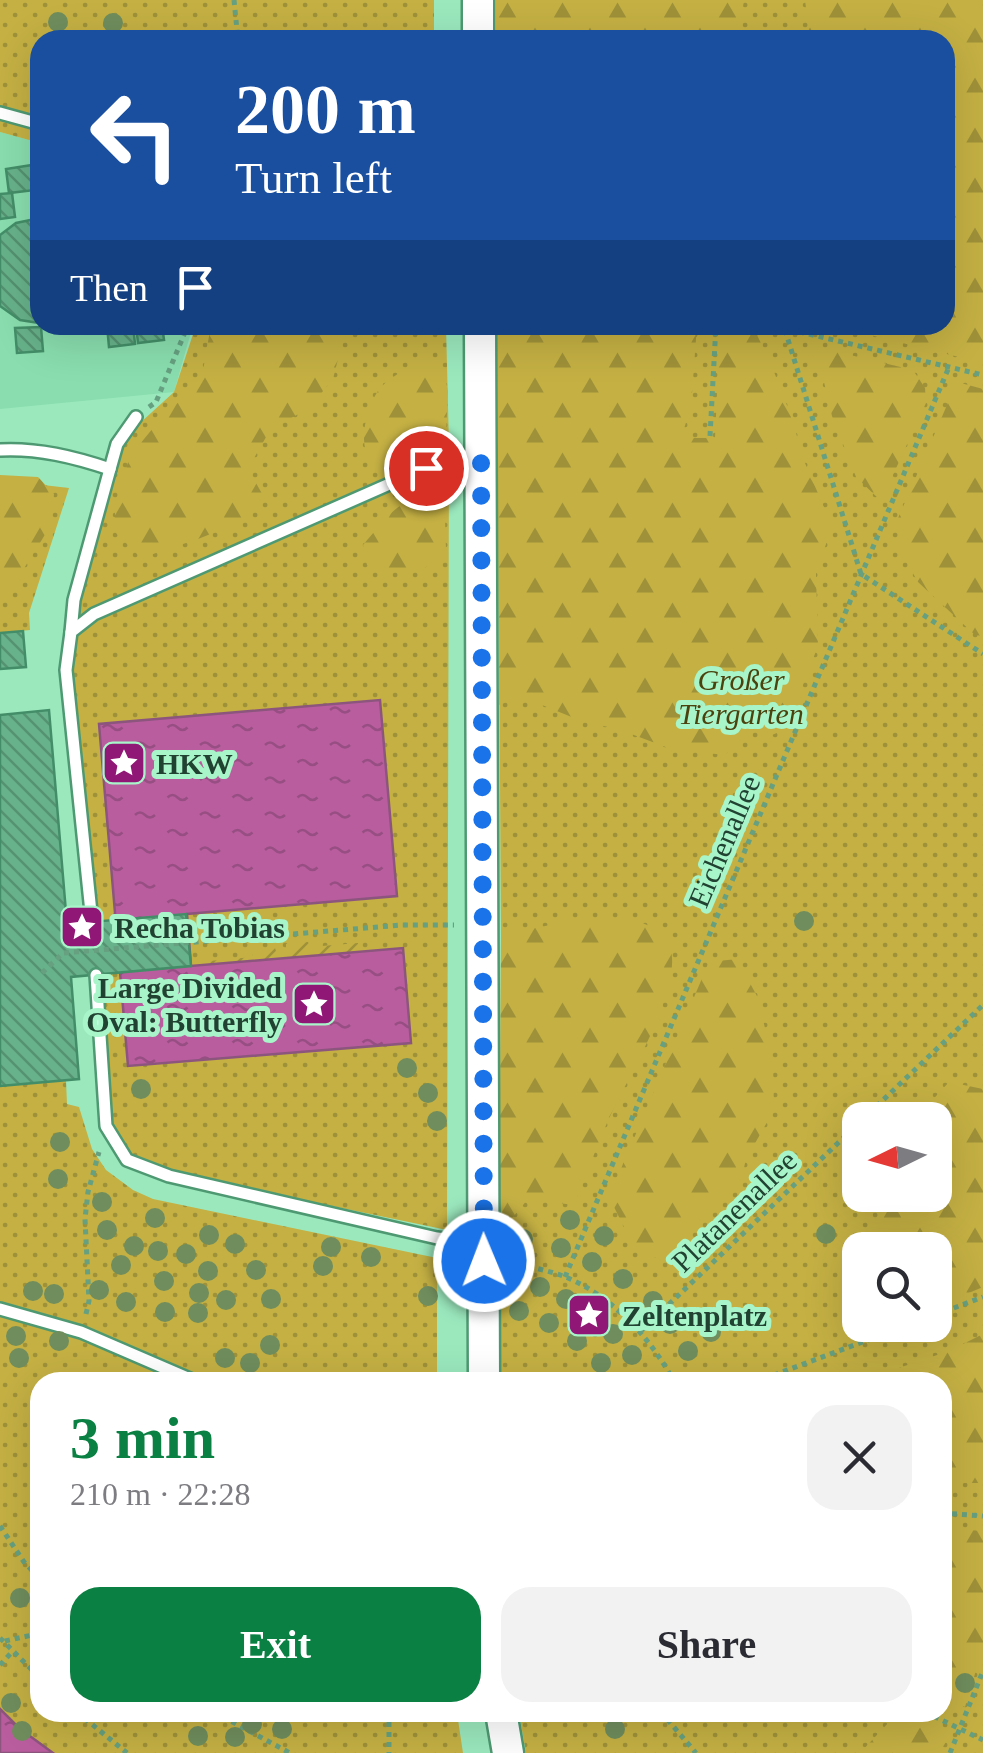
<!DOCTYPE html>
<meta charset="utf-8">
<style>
:root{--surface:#fff;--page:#f2f2f3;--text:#2b2b33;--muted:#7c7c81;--accent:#0b8043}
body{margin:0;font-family:Georgia,serif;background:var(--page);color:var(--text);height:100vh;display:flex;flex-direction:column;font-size:38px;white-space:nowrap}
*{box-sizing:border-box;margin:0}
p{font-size:32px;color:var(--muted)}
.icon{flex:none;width:55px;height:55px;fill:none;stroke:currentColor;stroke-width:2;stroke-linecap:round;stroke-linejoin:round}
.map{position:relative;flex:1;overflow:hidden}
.sheet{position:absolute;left:30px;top:1372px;width:922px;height:350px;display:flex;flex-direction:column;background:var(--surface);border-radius:30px;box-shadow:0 10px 40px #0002}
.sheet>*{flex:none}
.banner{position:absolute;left:30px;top:30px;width:925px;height:305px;border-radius:30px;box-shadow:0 10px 40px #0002;background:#1a4fa0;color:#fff;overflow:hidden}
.needle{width:65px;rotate:265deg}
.buttons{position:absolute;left:842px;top:1102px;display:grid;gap:20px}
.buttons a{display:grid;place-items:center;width:110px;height:110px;border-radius:20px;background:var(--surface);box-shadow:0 10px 40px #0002;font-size:50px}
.pin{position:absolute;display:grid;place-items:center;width:85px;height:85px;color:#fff;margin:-42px;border:5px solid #fff;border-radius:50%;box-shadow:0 2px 10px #0007}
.me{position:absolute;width:110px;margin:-55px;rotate:359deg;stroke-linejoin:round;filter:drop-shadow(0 0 8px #0008)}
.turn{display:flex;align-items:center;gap:35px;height:210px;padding:0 40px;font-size:45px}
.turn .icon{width:130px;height:130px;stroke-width:2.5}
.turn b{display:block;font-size:70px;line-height:85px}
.then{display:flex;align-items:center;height:95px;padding:0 40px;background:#0003;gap:20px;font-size:38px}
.round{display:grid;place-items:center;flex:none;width:105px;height:105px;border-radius:30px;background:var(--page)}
.headline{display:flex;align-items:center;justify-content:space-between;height:170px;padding:0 40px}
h1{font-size:60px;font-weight:700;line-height:75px;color:var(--accent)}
.cta{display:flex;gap:20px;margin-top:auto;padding:20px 40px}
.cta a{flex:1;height:115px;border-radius:30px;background:var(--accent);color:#fff;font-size:40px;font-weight:700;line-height:115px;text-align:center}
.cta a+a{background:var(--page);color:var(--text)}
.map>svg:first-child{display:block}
</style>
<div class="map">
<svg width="983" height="1753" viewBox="0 0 983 1753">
<defs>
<pattern id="grass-dots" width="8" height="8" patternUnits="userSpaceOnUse" patternTransform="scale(2.5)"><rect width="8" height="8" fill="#c4b043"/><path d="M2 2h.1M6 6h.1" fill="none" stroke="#9f9139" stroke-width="1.8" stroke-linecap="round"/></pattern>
<pattern id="forest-firs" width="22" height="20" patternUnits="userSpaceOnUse" patternTransform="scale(2.5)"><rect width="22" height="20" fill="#c4b043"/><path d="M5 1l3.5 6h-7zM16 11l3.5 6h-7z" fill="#9f9139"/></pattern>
<pattern id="garden-furrows" width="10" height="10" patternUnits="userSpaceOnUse" patternTransform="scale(2.5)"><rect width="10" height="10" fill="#c4b043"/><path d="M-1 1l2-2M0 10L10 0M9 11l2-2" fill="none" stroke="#9f9139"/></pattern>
<pattern id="water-ripples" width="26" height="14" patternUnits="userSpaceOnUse" patternTransform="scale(2.5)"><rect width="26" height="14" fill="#ba5d9f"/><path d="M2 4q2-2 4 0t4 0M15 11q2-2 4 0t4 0" fill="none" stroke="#974e82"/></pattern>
<pattern id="building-back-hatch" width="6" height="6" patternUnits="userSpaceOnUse" patternTransform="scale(2.5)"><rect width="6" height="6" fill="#67b28a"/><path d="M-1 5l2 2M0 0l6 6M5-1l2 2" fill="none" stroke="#549271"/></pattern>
</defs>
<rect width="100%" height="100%" fill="#9be8bd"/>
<polygon fill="#89ddae" points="0,132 40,143 40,325 193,325 174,392 0,409"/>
<g fill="url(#grass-dots)" fill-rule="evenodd">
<polygon points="0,0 434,0 434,40 40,40 40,143 0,132"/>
<path d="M496,0H983V1753H526L519,1713L942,1712V1382H500L501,935L497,325H945V40H496ZM860,1120H935V1195H860ZM860,1250H935V1325H860Z"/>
<polygon points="196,325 446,325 449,446 447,1230 160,1170 133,1156 106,1126 66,670 71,632 117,444 174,392"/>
<polygon points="0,480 69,488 29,613 30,630 0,633"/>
<polygon points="66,1081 67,1104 79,1107 92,1149 106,1170 133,1190 153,1199 437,1258 437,1382 40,1382 40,1712 457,1713 463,1753 53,1753 19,1728 0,1709 0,1086"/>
</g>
<g fill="url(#forest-firs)">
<polygon points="496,0 744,0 740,27 741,40 496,40"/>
<polygon points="805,0 973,0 983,26 983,363 830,325 945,325 945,40 810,40"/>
<polygon points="211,325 336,325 341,347 333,379 309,408 270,430 253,460 252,476 265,499 238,523 198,539 141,558 115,532 115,505 130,456 163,416 201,382"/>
<polygon points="497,325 697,325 691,407 681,438 715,438 720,325 741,325 755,331 771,364 793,421 802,456 832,526 816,574 818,646 786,729 772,735 755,728 725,755 671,749 618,729 584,722 537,703 517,698 499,705"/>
<polygon points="808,345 913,370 925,388 926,403 881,501 856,477 832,416 824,382"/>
<path d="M425,361L443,367L448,391L446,434L422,449L379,469C375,465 371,461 368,456C358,438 368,401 382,386C394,374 410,367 425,361Z"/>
<polygon points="957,382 983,389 983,636 975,635 918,582 907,563 896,523"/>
<polygon points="0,475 38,477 54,494 51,525 18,578 0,599"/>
<path d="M427,495L445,519L446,550L437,563L413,572L367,565L363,545C384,521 395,501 427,495Z"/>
<path d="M580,919C611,920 645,913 666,940C692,972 628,1078 612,1112C598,1142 587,1174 574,1205L528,1199L508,1223L499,1256L501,935Z"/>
<polygon points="737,959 758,998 773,1063 774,1110 746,1159 741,1181 726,1199 695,1222 686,1240 668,1257 650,1257 628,1235 609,1197 709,962"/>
<polygon points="949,1082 983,1089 983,1287 935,1307 935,1250 877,1250 884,1195 935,1195 935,1120 914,1120"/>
<polygon points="983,1334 983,1483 943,1483 942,1382 865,1382 872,1377 949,1351"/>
<polygon points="942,1528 983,1531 983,1647 965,1707 943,1696"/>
<polygon points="923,1720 951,1734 939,1753 860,1753 890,1721"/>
</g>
<polygon fill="url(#garden-furrows)" points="308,942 310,947 358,943 358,952 199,966 198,962 253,957 253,950 275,948 276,951 286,950 286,944"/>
<g fill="url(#water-ripples)" stroke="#8c557e" stroke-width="2.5">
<polygon points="380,700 397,896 187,914 191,966 403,948 411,1043 128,1066 99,724"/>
<polygon points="0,1709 19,1728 53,1753 0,1753"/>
</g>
<g fill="url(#building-back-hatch)" stroke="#438e68" stroke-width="2.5">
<polygon points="32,165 35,190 9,193 6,169"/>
<polygon points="12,193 15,217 0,219 0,194"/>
<polygon points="40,218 40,323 39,323 20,320 0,306 0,235 16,223"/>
<polygon points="107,325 133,325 135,344 109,347"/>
<polygon points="136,325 162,325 164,340 138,343"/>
<polygon points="41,327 43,351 17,353 15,328"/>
<polygon points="23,631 26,667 0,669 0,633"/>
<polygon points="49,710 67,924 186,914 191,966 71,977 79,1079 0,1086 0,715"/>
</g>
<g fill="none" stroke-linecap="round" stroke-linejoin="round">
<defs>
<g id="lane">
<polyline points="0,113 40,124"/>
<path d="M0,450C38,448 74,457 110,469"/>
<polyline points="71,632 74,600 110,469 117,444 136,417"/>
<polyline points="92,922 66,670 71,632 94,614 453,456 477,456"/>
<polyline points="96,975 106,1126 127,1160 169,1176 437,1238 481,1243"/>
<polyline points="0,1309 81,1332 197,1382"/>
</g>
<g id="secondary">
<polyline points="478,0 478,40"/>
<polyline points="480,325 484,1382"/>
<polyline points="501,1712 508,1753"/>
</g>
</defs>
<use href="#lane" stroke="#4e9972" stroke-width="16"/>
<use href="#secondary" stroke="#4e9972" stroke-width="35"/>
<g stroke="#66a080" stroke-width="5" stroke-dasharray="5 5" stroke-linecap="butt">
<polyline points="234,0 238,40"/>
<polyline points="770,325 983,375"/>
<polyline points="785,330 861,574 983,654"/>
<polyline points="149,407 156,402 188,325"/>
<polyline points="710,436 716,325"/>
<polyline points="42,973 63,953 402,925 454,925"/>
<polyline points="862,1120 983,1005"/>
<path d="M509,1262C527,1266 546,1270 563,1276C610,1294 652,1339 674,1382"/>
<polyline points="565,1277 949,367"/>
<polyline points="86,1314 89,1301 85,1219 88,1192 99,1152"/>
<polyline points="935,1315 983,1297"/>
<polyline points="640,1332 860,1122"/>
<polyline points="755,1382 908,1325"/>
<polyline points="942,1513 983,1516"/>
<polyline points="0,1526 24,1562 40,1579"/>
<polyline points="0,1638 40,1678"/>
<polyline points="5,1641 37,1634 40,1637"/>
<polyline points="0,1665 13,1651"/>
<polyline points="77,1712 127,1753"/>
<polyline points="214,1712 290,1753"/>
<polyline points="389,1712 389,1753"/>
<polyline points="661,1712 696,1753"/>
<polyline points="925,1712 983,1740"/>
<polyline points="529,1718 552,1712"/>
<polyline points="950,1753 983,1671"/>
</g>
<use href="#lane" stroke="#fff" stroke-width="11"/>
<use href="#secondary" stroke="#fff" stroke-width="30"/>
</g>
<g fill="#6f8d5d">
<circle cx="58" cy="22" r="10"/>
<circle cx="113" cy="23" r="10"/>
<circle cx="804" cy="921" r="10"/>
<circle cx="407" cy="1068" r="10"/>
<circle cx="141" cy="1089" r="10"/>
<circle cx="428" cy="1093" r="10"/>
<circle cx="437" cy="1121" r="10"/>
<circle cx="60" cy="1142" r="10"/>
<circle cx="58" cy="1179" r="10"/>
<circle cx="102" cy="1202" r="10"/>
<circle cx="155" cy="1218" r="10"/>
<circle cx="570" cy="1220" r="10"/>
<circle cx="107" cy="1230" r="10"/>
<circle cx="826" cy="1234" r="10"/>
<circle cx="209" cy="1235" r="10"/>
<circle cx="604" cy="1236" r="10"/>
<circle cx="523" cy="1239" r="10"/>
<circle cx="235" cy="1244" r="10"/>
<circle cx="134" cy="1246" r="10"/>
<circle cx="331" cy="1247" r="10"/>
<circle cx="561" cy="1248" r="10"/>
<circle cx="158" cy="1251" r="10"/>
<circle cx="186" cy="1254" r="10"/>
<circle cx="371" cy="1257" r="10"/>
<circle cx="592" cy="1262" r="10"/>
<circle cx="121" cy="1265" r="10"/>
<circle cx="323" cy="1266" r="10"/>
<circle cx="256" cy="1270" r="10"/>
<circle cx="208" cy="1271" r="10"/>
<circle cx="623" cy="1279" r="10"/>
<circle cx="164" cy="1281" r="10"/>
<circle cx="540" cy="1287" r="10"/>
<circle cx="99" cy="1290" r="10"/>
<circle cx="33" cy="1291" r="10"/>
<circle cx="199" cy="1293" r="10"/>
<circle cx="54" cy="1294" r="10"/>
<circle cx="428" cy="1296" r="10"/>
<circle cx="271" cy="1299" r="10"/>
<circle cx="566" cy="1299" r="10"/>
<circle cx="226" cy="1300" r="10"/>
<circle cx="653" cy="1301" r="10"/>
<circle cx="126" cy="1302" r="10"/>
<circle cx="519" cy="1311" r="10"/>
<circle cx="165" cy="1312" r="10"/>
<circle cx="198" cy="1313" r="10"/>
<circle cx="591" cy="1315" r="10"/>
<circle cx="549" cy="1323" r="10"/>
<circle cx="670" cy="1324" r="10"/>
<circle cx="711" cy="1332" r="10"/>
<circle cx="613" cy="1334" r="10"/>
<circle cx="16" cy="1336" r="10"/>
<circle cx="59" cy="1341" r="10"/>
<circle cx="577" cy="1341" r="10"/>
<circle cx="270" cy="1345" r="10"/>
<circle cx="688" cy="1351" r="10"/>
<circle cx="632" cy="1355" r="10"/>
<circle cx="19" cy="1358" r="10"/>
<circle cx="225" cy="1358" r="10"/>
<circle cx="250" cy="1363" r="10"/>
<circle cx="601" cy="1363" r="10"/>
<circle cx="20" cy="1598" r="10"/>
<circle cx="965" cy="1683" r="10"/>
<circle cx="11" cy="1703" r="10"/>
<circle cx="252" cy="1724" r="10"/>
<circle cx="282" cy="1729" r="10"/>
<circle cx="615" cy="1729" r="10"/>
<circle cx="22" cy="1731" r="10"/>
<circle cx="198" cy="1736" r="10"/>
<circle cx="235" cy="1737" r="10"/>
</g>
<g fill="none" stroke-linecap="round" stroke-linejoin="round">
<polyline stroke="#1a73e8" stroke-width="18" stroke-dasharray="0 32.4" points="426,468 453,456 481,456 484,1261"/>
</g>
<defs>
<symbol id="sight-square" viewBox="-11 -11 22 22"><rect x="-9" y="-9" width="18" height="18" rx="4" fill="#901775" stroke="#a8f5ca"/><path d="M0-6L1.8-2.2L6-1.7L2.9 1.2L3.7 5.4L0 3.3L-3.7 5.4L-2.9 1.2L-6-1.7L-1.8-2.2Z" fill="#fff"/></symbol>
</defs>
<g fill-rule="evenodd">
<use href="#sight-square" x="99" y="738" width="50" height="50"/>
<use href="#sight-square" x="57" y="902" width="50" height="50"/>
<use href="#sight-square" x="289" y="979" width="50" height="50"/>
<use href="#sight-square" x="564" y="1290" width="50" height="50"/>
</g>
<g text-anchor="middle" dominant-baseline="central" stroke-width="10" stroke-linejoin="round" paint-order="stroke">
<g font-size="30" font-style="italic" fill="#4b420e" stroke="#a8f5ca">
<text x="741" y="679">Großer<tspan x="741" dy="34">Tiergarten</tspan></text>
</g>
<g font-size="30" font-weight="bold" fill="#224231" stroke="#a8f5ca" text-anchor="start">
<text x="156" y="763">HKW</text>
<text x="114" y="927">Recha Tobias</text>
<text x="282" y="987" text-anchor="end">Large Divided<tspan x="282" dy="34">Oval: Butterfly</tspan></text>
<text x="622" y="1315">Zeltenplatz</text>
</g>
<g font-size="30" fill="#224231" stroke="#a8f5ca">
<text transform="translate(724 841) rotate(-67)">Eichenallee</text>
<text transform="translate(734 1211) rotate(-44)">Platanenallee</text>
</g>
</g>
</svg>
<div class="buttons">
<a><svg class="needle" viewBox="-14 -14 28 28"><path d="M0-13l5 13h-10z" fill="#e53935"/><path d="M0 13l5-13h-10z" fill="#7c7c81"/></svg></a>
<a><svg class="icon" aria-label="search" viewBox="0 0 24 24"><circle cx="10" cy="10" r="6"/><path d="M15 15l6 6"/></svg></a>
</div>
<div class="pin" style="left:426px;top:468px;background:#d93025"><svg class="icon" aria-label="arrive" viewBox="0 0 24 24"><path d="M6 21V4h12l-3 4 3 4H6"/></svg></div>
<svg class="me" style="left:484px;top:1261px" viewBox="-20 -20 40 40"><circle r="17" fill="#1a73e8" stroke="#fff" stroke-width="3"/><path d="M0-11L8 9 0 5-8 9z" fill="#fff"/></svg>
<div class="banner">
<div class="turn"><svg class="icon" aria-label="left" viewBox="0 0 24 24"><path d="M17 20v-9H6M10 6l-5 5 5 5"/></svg><div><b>200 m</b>Turn left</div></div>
<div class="then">Then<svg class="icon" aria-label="arrive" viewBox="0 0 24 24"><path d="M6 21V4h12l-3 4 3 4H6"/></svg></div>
</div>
<section class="sheet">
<div class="headline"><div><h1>3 min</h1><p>210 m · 22:28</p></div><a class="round"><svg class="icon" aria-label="close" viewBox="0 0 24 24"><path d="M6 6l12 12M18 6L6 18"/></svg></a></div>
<div class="cta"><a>Exit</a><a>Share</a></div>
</section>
</div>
